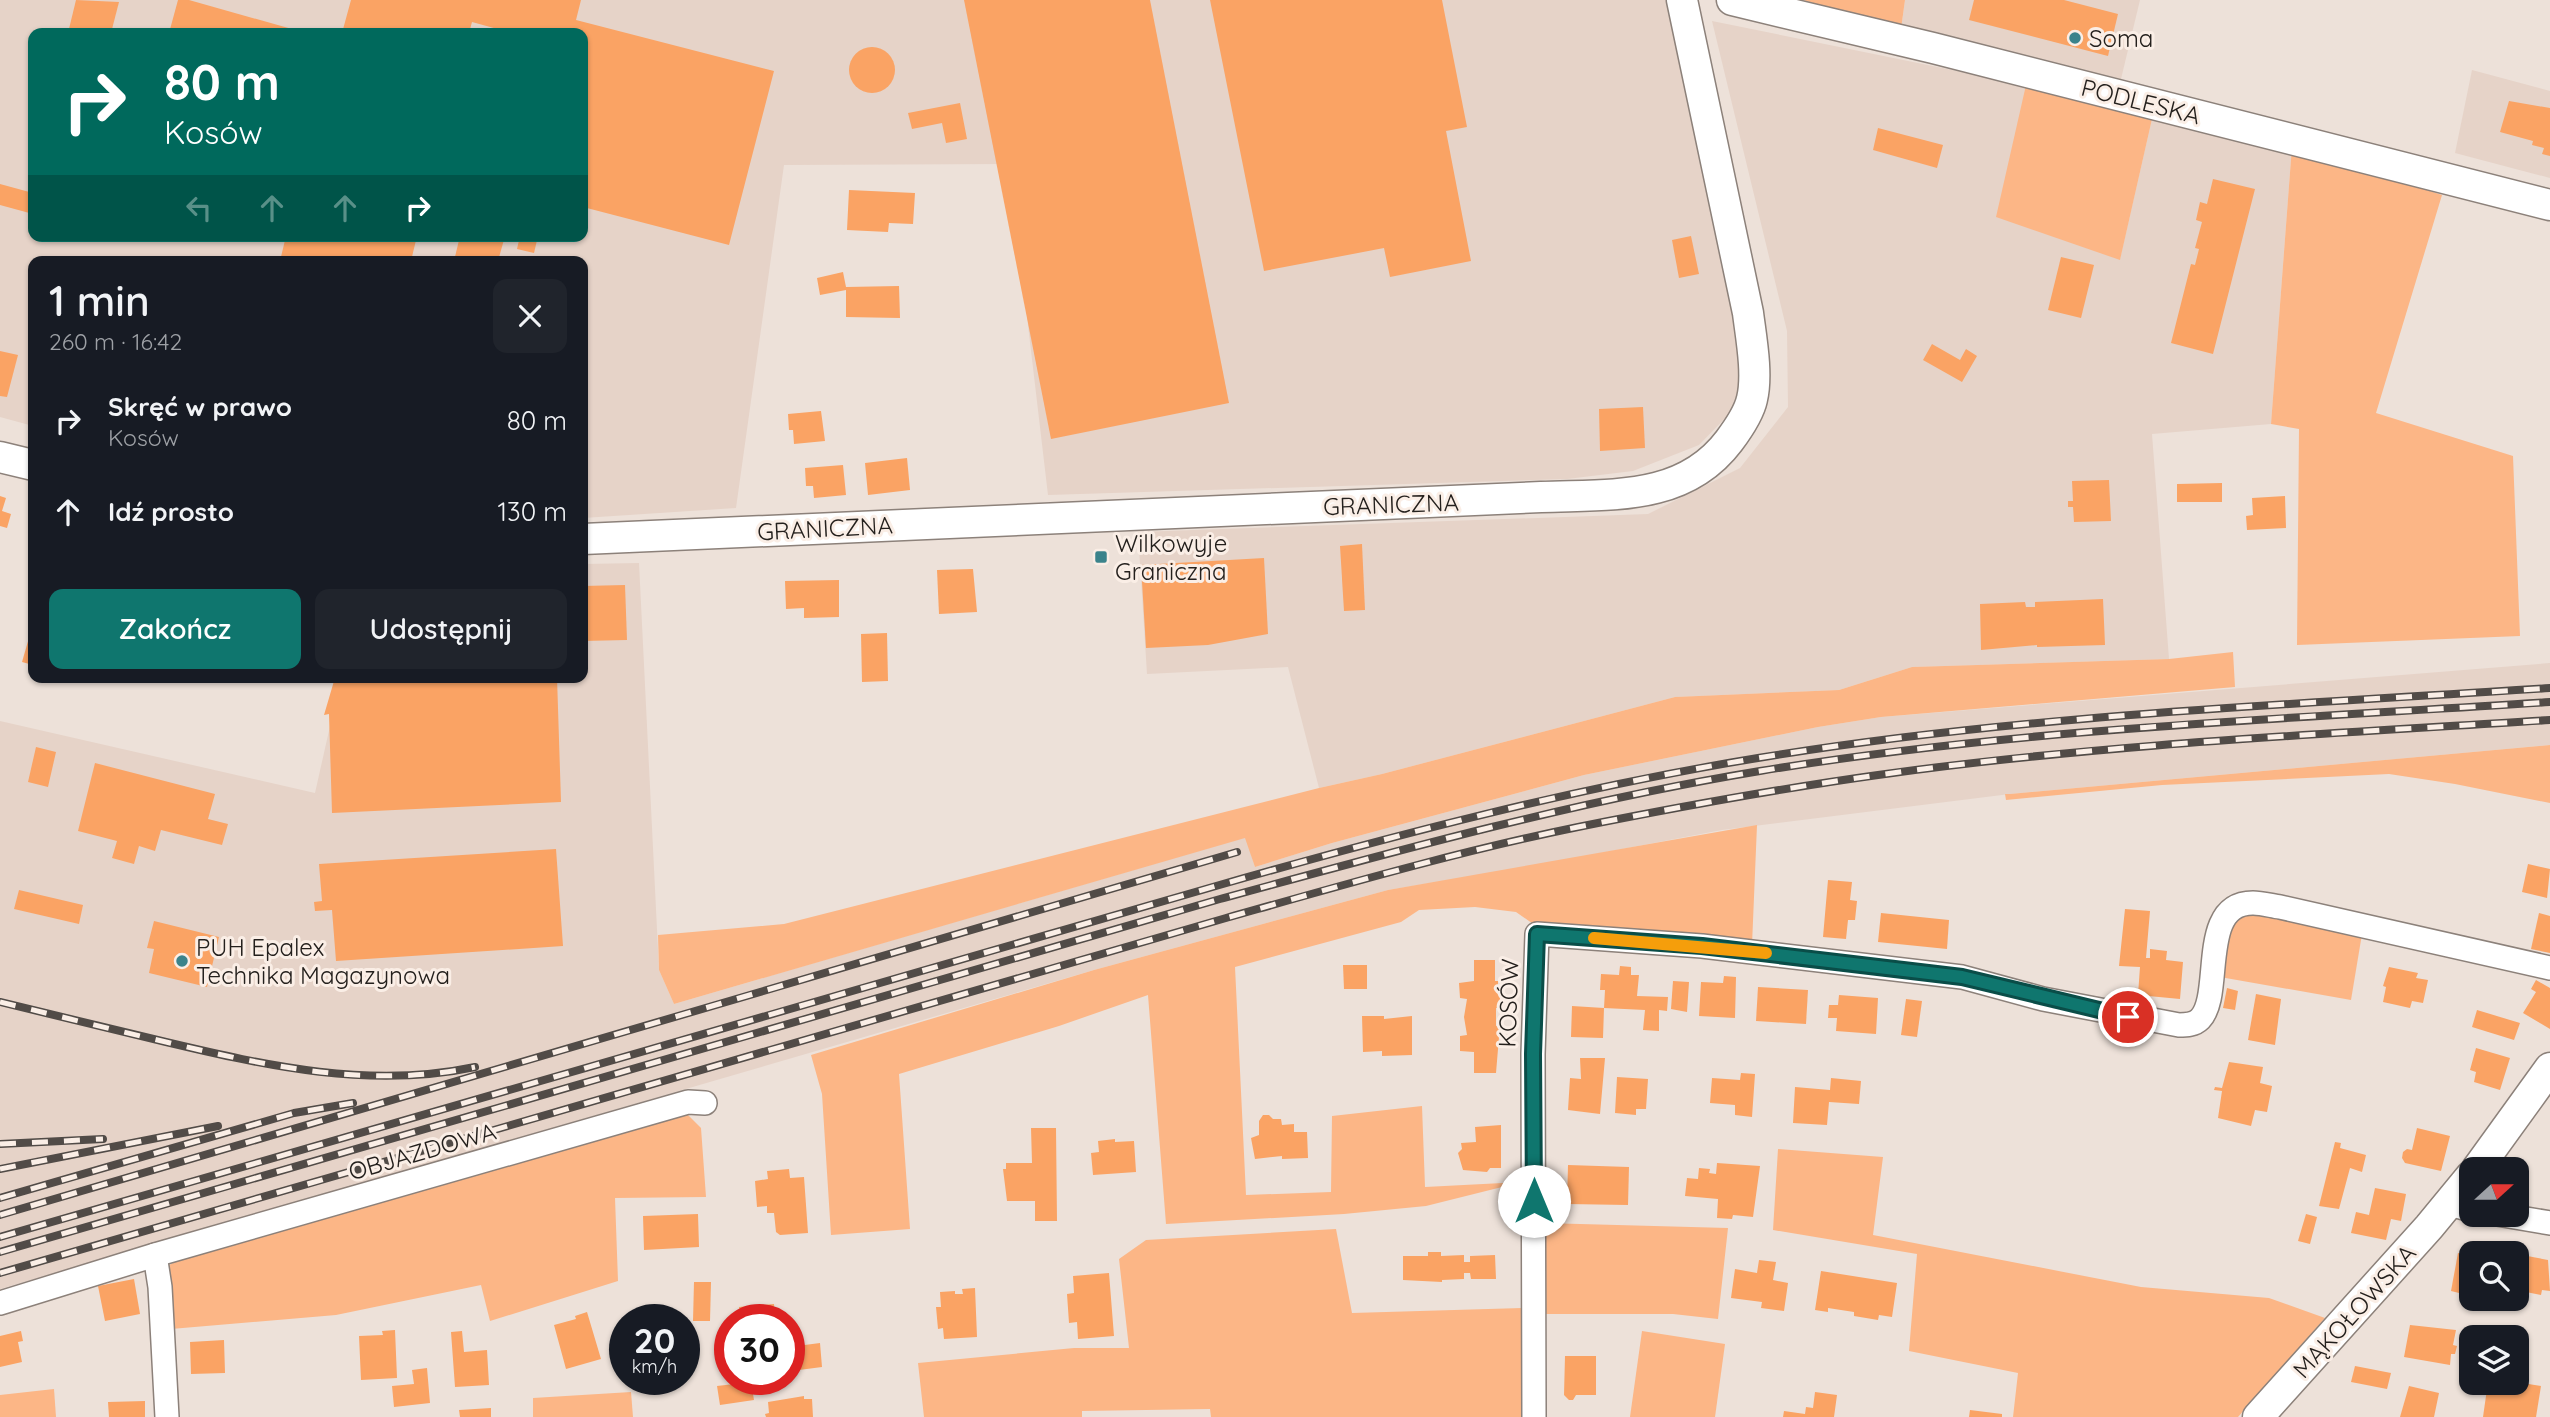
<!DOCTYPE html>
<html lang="pl">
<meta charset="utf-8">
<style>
:root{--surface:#171b24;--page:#20242c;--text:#f1f3f6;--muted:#9ea1a6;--accent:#0f766e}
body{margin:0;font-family:Quicksand,sans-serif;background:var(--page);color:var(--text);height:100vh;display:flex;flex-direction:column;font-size:26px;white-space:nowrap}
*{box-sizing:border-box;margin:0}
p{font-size:23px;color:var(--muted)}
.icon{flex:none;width:38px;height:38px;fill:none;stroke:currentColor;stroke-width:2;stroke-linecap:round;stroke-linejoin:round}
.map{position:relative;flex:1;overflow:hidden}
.drawer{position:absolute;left:28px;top:256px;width:560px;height:427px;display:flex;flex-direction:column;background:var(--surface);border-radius:14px;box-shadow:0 2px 5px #0004}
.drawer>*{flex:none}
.banner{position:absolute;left:28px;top:28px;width:560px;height:214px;border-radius:14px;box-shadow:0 2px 5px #0004;background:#00695c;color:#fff;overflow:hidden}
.needle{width:46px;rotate:69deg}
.controls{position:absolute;left:2459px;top:1157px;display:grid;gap:14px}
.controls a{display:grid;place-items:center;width:70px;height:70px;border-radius:14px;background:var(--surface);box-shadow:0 2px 5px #0004;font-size:35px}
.speed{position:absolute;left:609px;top:1304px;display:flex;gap:14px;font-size:35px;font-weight:700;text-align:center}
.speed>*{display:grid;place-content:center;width:91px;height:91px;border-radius:50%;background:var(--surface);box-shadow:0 2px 5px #0004;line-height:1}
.speed small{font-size:18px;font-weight:400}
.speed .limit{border:10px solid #d22;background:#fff;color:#111}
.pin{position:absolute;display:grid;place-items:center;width:60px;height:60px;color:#fff;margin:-30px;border:4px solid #fff;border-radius:50%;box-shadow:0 2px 7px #0007}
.me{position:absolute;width:77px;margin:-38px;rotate:0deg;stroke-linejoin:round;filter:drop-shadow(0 0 5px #0008)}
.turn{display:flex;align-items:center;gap:24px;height:147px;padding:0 21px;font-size:32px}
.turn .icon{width:91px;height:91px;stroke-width:2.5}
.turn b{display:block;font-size:49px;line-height:60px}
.lanes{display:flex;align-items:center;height:66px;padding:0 21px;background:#0003;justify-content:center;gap:35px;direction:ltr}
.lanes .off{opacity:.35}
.round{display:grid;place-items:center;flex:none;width:74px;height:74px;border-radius:14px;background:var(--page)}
.summary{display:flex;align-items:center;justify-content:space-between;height:119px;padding:0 21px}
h1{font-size:42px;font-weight:600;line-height:52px}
.primary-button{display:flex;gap:14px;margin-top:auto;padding:14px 21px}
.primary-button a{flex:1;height:80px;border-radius:14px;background:var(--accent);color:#fff;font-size:28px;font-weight:600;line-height:80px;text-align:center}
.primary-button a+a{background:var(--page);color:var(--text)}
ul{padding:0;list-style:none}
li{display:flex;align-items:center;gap:21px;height:91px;padding:0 21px}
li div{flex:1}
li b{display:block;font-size:26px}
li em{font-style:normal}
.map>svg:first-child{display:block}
</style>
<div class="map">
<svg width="2550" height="1417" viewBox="0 0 2550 1417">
<rect width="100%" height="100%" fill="#ede1d9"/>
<g fill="#e6d3c8" fill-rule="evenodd">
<path d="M0,0H1674L1738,325V405L1699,445L1633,471L1567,479L1048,495L1009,164L784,165L736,508L583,518V261H33V426L0,417ZM33,33H583V236H33Z"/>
<polygon points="1905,0 2140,0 2121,79 1901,29"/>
<polygon points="1712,21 2026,85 2120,259 2152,119 2292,146 2271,424 2152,434 2169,659 1912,667 1839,690 1675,697 1382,774 1319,788 1288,667 1147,674 1138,532 1648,514 1740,468 1788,407 1787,331"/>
<polygon points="2472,70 2550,91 2550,178 2455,153"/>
<polygon points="639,563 659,970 674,1004 1246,837 1255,867 1332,843 1584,775 1818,727 1881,717 2550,663 2550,745 2010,794 1722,830 1533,866 1388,890 1094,970 0,1289 0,721 315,793 341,677 583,677 583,564"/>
</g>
<g fill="#fcb686">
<polygon points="1803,0 1905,0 1901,29"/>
<polygon points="2026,85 2152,119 2120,260 1996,217"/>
<polygon points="2292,146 2442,195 2376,413 2513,456 2520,636 2297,645 2299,429 2271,424"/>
<polygon points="2233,652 2235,687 1881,717 1818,727 1584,775 1332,843 1255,867 1245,838 674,1004 659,970 658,935 784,924 1319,788 1382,774 1675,697 1839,690 1912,667 2169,659"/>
<polygon points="2550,745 2550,803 2455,784 2389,774 2162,785 2006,800 2005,794 2010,794"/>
<polygon points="1757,825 1752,945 1539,928 1516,912 1475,907 1419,910 1401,922 1235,967 1246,1195 1331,1192 1332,1116 1422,1106 1425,1187 1522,1182 1426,1206 1344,1214 1166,1224 1148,995 1059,1026 899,1074 910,1229 831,1235 822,1094 811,1055 1094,970 1388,890"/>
<polygon points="2245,911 2362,934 2351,1000 2220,977 2226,930"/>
<polygon points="685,1112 701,1128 706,1197 615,1198 618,1281 490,1321 481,1285 336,1315 171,1329 166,1267 185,1256"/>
<polygon points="1778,1149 1883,1157 1873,1235 2141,1287 2269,1298 2325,1318 2238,1417 2013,1417 2018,1373 1909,1351 1917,1254 1773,1230"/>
<polygon points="1543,1223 1728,1228 1718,1319 1673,1314 1543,1314"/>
<polygon points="1336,1229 1352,1313 1522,1308 1523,1417 1211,1417 1210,1409 1082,1411 1082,1417 924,1417 918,1363 1074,1348 1129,1348 1119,1259 1146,1240"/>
<polygon points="1642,1331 1725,1344 1715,1417 1630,1417"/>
<polygon points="54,1389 56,1417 0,1417 0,1395"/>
<polygon points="631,1392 633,1417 533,1417 533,1398"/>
</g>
<g fill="#faa364">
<polygon points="76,0 119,2 111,33 68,33"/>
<polygon points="178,0 189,0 306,33 169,33"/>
<polygon points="351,0 581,0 576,20 774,71 729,245 583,207 583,33 500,33 501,30 472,22 469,33 342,33"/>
<polygon points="964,0 1150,0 1229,403 1051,439"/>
<polygon points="1210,0 1442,0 1467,127 1446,131 1471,261 1390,277 1384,248 1264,271"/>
<polygon points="1974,0 2064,0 2118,14 2108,56 1969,20"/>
<circle cx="872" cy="70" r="23"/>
<polygon points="2509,101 2550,108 2550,156 2542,154 2544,148 2532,145 2533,141 2500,132"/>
<polygon points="960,103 967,139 946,143 942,123 912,129 908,113"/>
<polygon points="1878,128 1943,145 1937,168 1873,150"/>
<polygon points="2213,179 2255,189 2213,354 2171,343 2191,264 2195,265 2199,249 2195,248 2202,222 2196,220 2200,202 2207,204"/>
<polygon points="0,184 33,193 33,214 0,205"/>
<polygon points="849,190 915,193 913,224 889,223 888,232 847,230"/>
<polygon points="286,236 417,236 411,261 280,261"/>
<polygon points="460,236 505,236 498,261 454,261"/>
<polygon points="520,236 538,236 534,253 517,249"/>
<polygon points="1691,236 1699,274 1679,278 1672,240"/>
<polygon points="2061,257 2094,265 2081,318 2048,310"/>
<polygon points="843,272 846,287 899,286 900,318 846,317 846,290 820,295 817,278"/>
<polygon points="1932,344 1960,360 1966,349 1977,356 1962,382 1923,360"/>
<polygon points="0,351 18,355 7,397 0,396"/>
<polygon points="1643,407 1645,448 1600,451 1599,409"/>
<polygon points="821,411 825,441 794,444 793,430 789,430 788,414"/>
<polygon points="907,458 910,490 868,495 865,463"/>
<polygon points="843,465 846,495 814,498 813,486 806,486 805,468"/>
<polygon points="2109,480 2111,521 2074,522 2073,507 2068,507 2068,501 2073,501 2072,481"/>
<polygon points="2222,483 2222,502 2177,502 2177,484"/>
<polygon points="0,496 6,498 2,511 11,514 7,528 0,526"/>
<polygon points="2285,496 2286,528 2247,530 2246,516 2253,515 2252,498"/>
<polygon points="1362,544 1365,610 1344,611 1340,546"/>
<polygon points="1264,558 1268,634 1208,645 1146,648 1141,565"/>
<polygon points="973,569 977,612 939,614 937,570"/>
<polygon points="839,580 839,617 804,618 804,608 786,609 785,581"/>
<polygon points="625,585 627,640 583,641 583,586"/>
<polygon points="2103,599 2105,645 2037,647 2037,645 1981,650 1980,604 2025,602 2026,607 2035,607 2035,602"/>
<polygon points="33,624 33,665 22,662"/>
<polygon points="887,633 888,681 862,682 861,634"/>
<polygon points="343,677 557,677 561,802 332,813 329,714 324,715 334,681 343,681"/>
<polygon points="36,747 56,752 48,787 28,782"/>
<polygon points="95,763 215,794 208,819 228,824 222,845 161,830 155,851 139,846 134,864 112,858 117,841 78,831"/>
<polygon points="556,849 563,946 336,961 332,910 315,911 314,902 322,901 319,864"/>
<polygon points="2528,864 2550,869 2547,898 2522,892"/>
<polygon points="1828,880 1852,882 1850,900 1857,901 1855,920 1848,920 1846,939 1823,937"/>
<polygon points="19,890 83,905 79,924 14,909"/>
<polygon points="2125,909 2150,911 2146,958 2150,958 2150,949 2167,951 2166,960 2183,962 2180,999 2138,995 2140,967 2119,966"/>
<polygon points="1881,913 1949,920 1947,949 1878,942"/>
<polygon points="2539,913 2550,916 2550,953 2531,949"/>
<polygon points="154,921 219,937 207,987 149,973 154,949 147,948"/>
<polygon points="1474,960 1495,960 1495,981 1498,981 1498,994 1500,993 1500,1008 1496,1008 1496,1026 1500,1025 1496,1073 1474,1073 1474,1052 1460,1051 1460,1036 1467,1035 1464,1017 1467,999 1460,998 1459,983 1474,981"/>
<polygon points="1343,965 1367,965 1367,989 1344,989"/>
<polygon points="1620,966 1631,967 1631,975 1639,975 1637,996 1668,997 1667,1011 1659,1010 1659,1031 1643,1030 1645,1010 1604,1008 1603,1038 1571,1037 1572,1006 1604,1008 1605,990 1600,990 1601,974 1619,975"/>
<polygon points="2389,967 2418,973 2416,978 2428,980 2423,1003 2412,1001 2410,1008 2383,1002 2386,987 2383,986"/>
<polygon points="1724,976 1736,977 1735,1018 1699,1016 1701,982 1723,983"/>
<polygon points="2536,980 2550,988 2550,1029 2523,1013 2536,992 2531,989"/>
<polygon points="1673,981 1689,982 1687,1012 1671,1009"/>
<polygon points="1758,987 1808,990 1806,1024 1756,1021"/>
<polygon points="2227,988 2238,991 2235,1010 2223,1008"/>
<polygon points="2256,994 2281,999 2275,1045 2248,1040"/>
<polygon points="1839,995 1878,998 1876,1034 1836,1031 1837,1018 1828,1018 1829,1005 1838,1005"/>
<polygon points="1906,999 1922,1001 1917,1037 1901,1035"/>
<polygon points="2477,1010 2520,1023 2514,1040 2472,1027"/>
<polygon points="1362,1016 1384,1016 1384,1019 1412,1016 1412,1055 1382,1056 1382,1051 1363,1052"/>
<polygon points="2476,1048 2510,1058 2500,1090 2474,1082 2476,1072 2470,1070"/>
<polygon points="1580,1058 1605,1058 1600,1114 1568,1110 1570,1078 1581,1079"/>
<polygon points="2229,1062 2263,1067 2260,1083 2272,1086 2267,1112 2255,1110 2251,1126 2218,1118 2222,1091 2214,1090 2215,1087 2222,1088"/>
<polygon points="1741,1073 1755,1074 1752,1117 1735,1115 1735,1105 1710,1103 1712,1078 1740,1080"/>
<polygon points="1617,1077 1648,1079 1646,1109 1636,1109 1636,1115 1615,1113"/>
<polygon points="1831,1078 1861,1081 1859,1104 1829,1102 1827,1125 1793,1123 1795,1087 1830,1090"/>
<polygon points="1263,1115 1269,1115 1273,1119 1281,1119 1282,1125 1294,1124 1294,1132 1307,1132 1308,1158 1282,1159 1282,1156 1255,1159 1251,1138 1259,1135 1259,1121"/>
<polygon points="1501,1125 1501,1168 1490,1168 1487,1172 1463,1170 1458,1153 1462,1149 1461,1143 1476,1142 1475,1127"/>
<polygon points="1031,1128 1056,1128 1057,1221 1035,1221 1035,1201 1007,1201 1003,1169 1006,1169 1006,1163 1032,1163"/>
<polygon points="2417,1128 2450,1136 2441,1171 2405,1163 2402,1158 2403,1152 2407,1149 2412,1150"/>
<polygon points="1115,1139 1115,1142 1134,1141 1136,1172 1093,1175 1091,1153 1099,1152 1098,1141"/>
<polygon points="2335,1142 2341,1143 2340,1148 2366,1155 2362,1172 2350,1168 2339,1209 2319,1206"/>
<polygon points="1717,1163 1760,1166 1753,1217 1733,1215 1732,1219 1717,1218 1718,1199 1685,1196 1687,1178 1698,1179 1699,1168 1710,1169 1709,1173 1716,1174"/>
<polygon points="1568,1165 1629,1167 1628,1205 1567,1204"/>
<polygon points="789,1169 790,1178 804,1177 808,1233 780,1235 776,1232 774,1213 767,1213 767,1206 757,1207 755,1181 768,1179 767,1171"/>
<polygon points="2375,1188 2406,1194 2401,1221 2391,1219 2386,1240 2351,1233 2356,1212 2369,1215"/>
<polygon points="698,1214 699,1247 644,1250 643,1216"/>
<polygon points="2306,1214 2317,1217 2310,1244 2298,1241"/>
<polygon points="1428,1252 1441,1252 1441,1256 1464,1255 1464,1262 1470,1262 1470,1256 1495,1255 1496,1279 1471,1279 1470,1273 1464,1273 1464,1279 1442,1280 1442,1282 1403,1280 1403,1256 1428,1256"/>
<polygon points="2458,1253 2471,1256 2471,1296 2451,1291"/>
<polygon points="2522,1255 2548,1260 2550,1291 2542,1290 2541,1295 2516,1290 2516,1268 2519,1268"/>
<polygon points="1759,1260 1776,1262 1773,1280 1788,1283 1784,1311 1761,1308 1762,1302 1731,1298 1735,1269 1757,1273"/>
<polygon points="1821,1271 1897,1283 1892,1317 1879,1315 1878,1320 1854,1316 1854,1312 1828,1308 1828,1312 1815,1310"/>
<polygon points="1109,1273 1114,1336 1078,1339 1077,1322 1069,1323 1067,1294 1074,1293 1073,1276"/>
<polygon points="134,1279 140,1314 105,1321 98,1286"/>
<polygon points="694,1282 711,1282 710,1321 693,1321"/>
<polygon points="975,1288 977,1337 944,1339 943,1328 938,1329 936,1307 941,1307 940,1292 955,1291 955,1294 963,1294 962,1289"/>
<polygon points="774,1304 775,1320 741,1320 739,1307"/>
<polygon points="587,1312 601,1359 566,1369 554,1325 576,1319 575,1316"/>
<polygon points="2410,1325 2456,1330 2453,1345 2457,1346 2455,1354 2451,1354 2450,1365 2404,1357"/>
<polygon points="395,1330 397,1378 361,1380 359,1336 383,1335 382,1331"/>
<polygon points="21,1331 23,1341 18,1342 22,1362 0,1367 0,1336"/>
<polygon points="462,1331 464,1352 487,1350 489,1385 455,1387 451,1332"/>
<polygon points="224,1340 225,1373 191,1374 190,1342"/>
<polygon points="820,1343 822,1367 799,1370 797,1346"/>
<polygon points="1565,1356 1596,1356 1596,1395 1576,1395 1573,1400 1569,1400 1564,1395"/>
<polygon points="2355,1366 2391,1373 2387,1389 2351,1382"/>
<polygon points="427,1368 430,1403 394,1407 392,1386 414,1384 412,1370"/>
<polygon points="751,1382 754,1400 720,1405 717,1386"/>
<polygon points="2488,1382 2516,1382 2541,1386 2536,1417 2483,1417"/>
<polygon points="2409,1386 2439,1393 2434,1417 2400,1417"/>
<polygon points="1815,1392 1837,1395 1834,1417 1783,1417 1784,1411 1805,1414 1806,1407 1813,1408"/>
<polygon points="804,1396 804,1399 812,1399 813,1417 766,1417 765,1414 769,1413 768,1402"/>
<polygon points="145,1401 145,1417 109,1417 108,1402"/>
<polygon points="491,1408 491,1417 460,1417 459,1410"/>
<polygon points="1970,1410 2002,1414 2002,1417 1969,1417"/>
</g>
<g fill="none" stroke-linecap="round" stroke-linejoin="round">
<defs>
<g id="minor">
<polyline points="2449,1204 2471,1210"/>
<polyline points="2497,1214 2550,1223"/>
<polyline points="155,1255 160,1287 167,1417"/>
<polyline points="0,1303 155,1255 688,1102 705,1103"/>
<path d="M1534,1417L1533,1054L1537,934L1702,946L1962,977L2043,999L2179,1025C2186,1025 2194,1025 2200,1019C2224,995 2197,903 2253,903C2262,903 2272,906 2280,907L2550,968"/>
</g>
<g id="tertiary">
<polyline points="1732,0 1933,48 2550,205"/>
<polyline points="0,457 33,465"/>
<path d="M583,539L1541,497C1609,494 1683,502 1729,441C1738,429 1749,413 1752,399C1758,374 1751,337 1748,313L1682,0"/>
<polyline points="2477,1169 2550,1068"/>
<polyline points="2258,1417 2429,1227 2471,1176"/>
</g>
</defs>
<use href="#minor" stroke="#8c817a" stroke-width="26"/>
<use href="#tertiary" stroke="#8c817a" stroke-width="33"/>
<use href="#minor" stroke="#fff" stroke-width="23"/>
<use href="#tertiary" stroke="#fff" stroke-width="30"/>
<defs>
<g id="rail">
<path d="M0,1002C55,1015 110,1029 166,1042C267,1066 371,1089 475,1067"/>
<polyline points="0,1144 103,1139"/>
<polyline points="0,1169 218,1126"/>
<polyline points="0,1198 294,1113 353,1103"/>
<polyline points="0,1215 1237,852"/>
<path d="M0,1237L1216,886C1395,835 1574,788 1758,758C2019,715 2286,705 2550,688"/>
<path d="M0,1252L1220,899C1399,850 1577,801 1760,771C2021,728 2287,719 2550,702"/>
<path d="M0,1273L1226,918C1343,885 1460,851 1578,827C1678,807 1777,789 1878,775C2099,744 2327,734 2550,720"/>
</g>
</defs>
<use href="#rail" stroke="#514b47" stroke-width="8"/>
<use href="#rail" stroke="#faeee6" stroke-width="5" stroke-dasharray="16" stroke-linecap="butt"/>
</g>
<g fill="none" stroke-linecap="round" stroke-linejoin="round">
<defs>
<polyline id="route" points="1534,1201 1533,1054 1537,934 1702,946 1962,977 2128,1017"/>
</defs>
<use href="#route" stroke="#0a4d48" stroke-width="18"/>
<use href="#route" stroke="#0f766e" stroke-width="12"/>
<polyline stroke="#f59e0b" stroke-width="12" points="1594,938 1766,953"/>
</g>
<g fill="#3b838b" stroke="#faeee6" stroke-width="2.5">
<circle cx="2075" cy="38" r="7"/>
<rect x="1094" y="550" width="14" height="14" rx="3.5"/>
<circle cx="182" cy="961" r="7"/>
</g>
<g text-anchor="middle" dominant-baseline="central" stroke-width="6" stroke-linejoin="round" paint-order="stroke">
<g font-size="24" fill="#24201d" stroke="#faeee6" text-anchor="start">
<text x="2089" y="38">Soma</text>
<text x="1115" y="543">Wilkowyje<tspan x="1115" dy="28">Graniczna</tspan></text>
<text x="196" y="947">PUH Epalex<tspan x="196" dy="28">Technika Magazynowa</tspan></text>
</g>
<g font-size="24" fill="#24201d" stroke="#faeee6">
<text transform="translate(2141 101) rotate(14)">PODLESKA</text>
<text transform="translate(1391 504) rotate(-2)">GRANICZNA</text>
<text transform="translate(825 528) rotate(-3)">GRANICZNA</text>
<text transform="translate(1508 1003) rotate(-88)">KOSÓW</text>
<text transform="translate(422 1151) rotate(-16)">OBJAZDOWA</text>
<text transform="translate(2354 1311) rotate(-48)">MĄKOŁOWSKA</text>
</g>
</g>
</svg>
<div class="controls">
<a><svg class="needle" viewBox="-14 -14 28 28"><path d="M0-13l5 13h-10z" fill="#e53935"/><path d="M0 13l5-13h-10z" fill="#9ea1a6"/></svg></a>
<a><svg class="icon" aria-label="search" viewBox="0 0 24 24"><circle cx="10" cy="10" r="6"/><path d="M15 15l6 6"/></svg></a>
<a><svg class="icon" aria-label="layers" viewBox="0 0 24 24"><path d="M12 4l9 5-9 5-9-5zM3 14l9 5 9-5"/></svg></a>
</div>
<div class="speed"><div>20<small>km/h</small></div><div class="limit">30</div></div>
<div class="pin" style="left:2128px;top:1017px;background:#d93025"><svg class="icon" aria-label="arrive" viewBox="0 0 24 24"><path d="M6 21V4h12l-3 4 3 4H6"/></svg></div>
<svg class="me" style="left:1534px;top:1201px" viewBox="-20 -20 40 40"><circle r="19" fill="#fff"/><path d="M0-13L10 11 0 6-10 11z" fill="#0f766e"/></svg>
<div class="banner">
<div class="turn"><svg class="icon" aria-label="right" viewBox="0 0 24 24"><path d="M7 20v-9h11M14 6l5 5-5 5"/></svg><div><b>80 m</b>Kosów</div></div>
<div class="lanes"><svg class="icon off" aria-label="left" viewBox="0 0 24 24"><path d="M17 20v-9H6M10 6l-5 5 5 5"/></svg><svg class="icon off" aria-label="ahead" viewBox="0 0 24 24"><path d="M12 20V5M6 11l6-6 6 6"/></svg><svg class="icon off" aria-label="ahead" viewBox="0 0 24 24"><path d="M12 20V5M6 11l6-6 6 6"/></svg><svg class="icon" aria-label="right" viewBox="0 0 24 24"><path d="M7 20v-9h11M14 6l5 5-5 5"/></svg></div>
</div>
<section class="drawer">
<div class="summary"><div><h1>1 min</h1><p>260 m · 16:42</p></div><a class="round"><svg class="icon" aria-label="close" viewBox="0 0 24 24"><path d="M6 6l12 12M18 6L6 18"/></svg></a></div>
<ul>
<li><svg class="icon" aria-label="right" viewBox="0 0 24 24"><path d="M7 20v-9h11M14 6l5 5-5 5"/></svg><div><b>Skręć w prawo</b><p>Kosów</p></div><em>80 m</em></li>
<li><svg class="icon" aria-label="ahead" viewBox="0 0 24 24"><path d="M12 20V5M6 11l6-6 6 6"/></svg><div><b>Idź prosto</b></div><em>130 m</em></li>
</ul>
<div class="primary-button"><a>Zakończ</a><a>Udostępnij</a></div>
</section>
</div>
